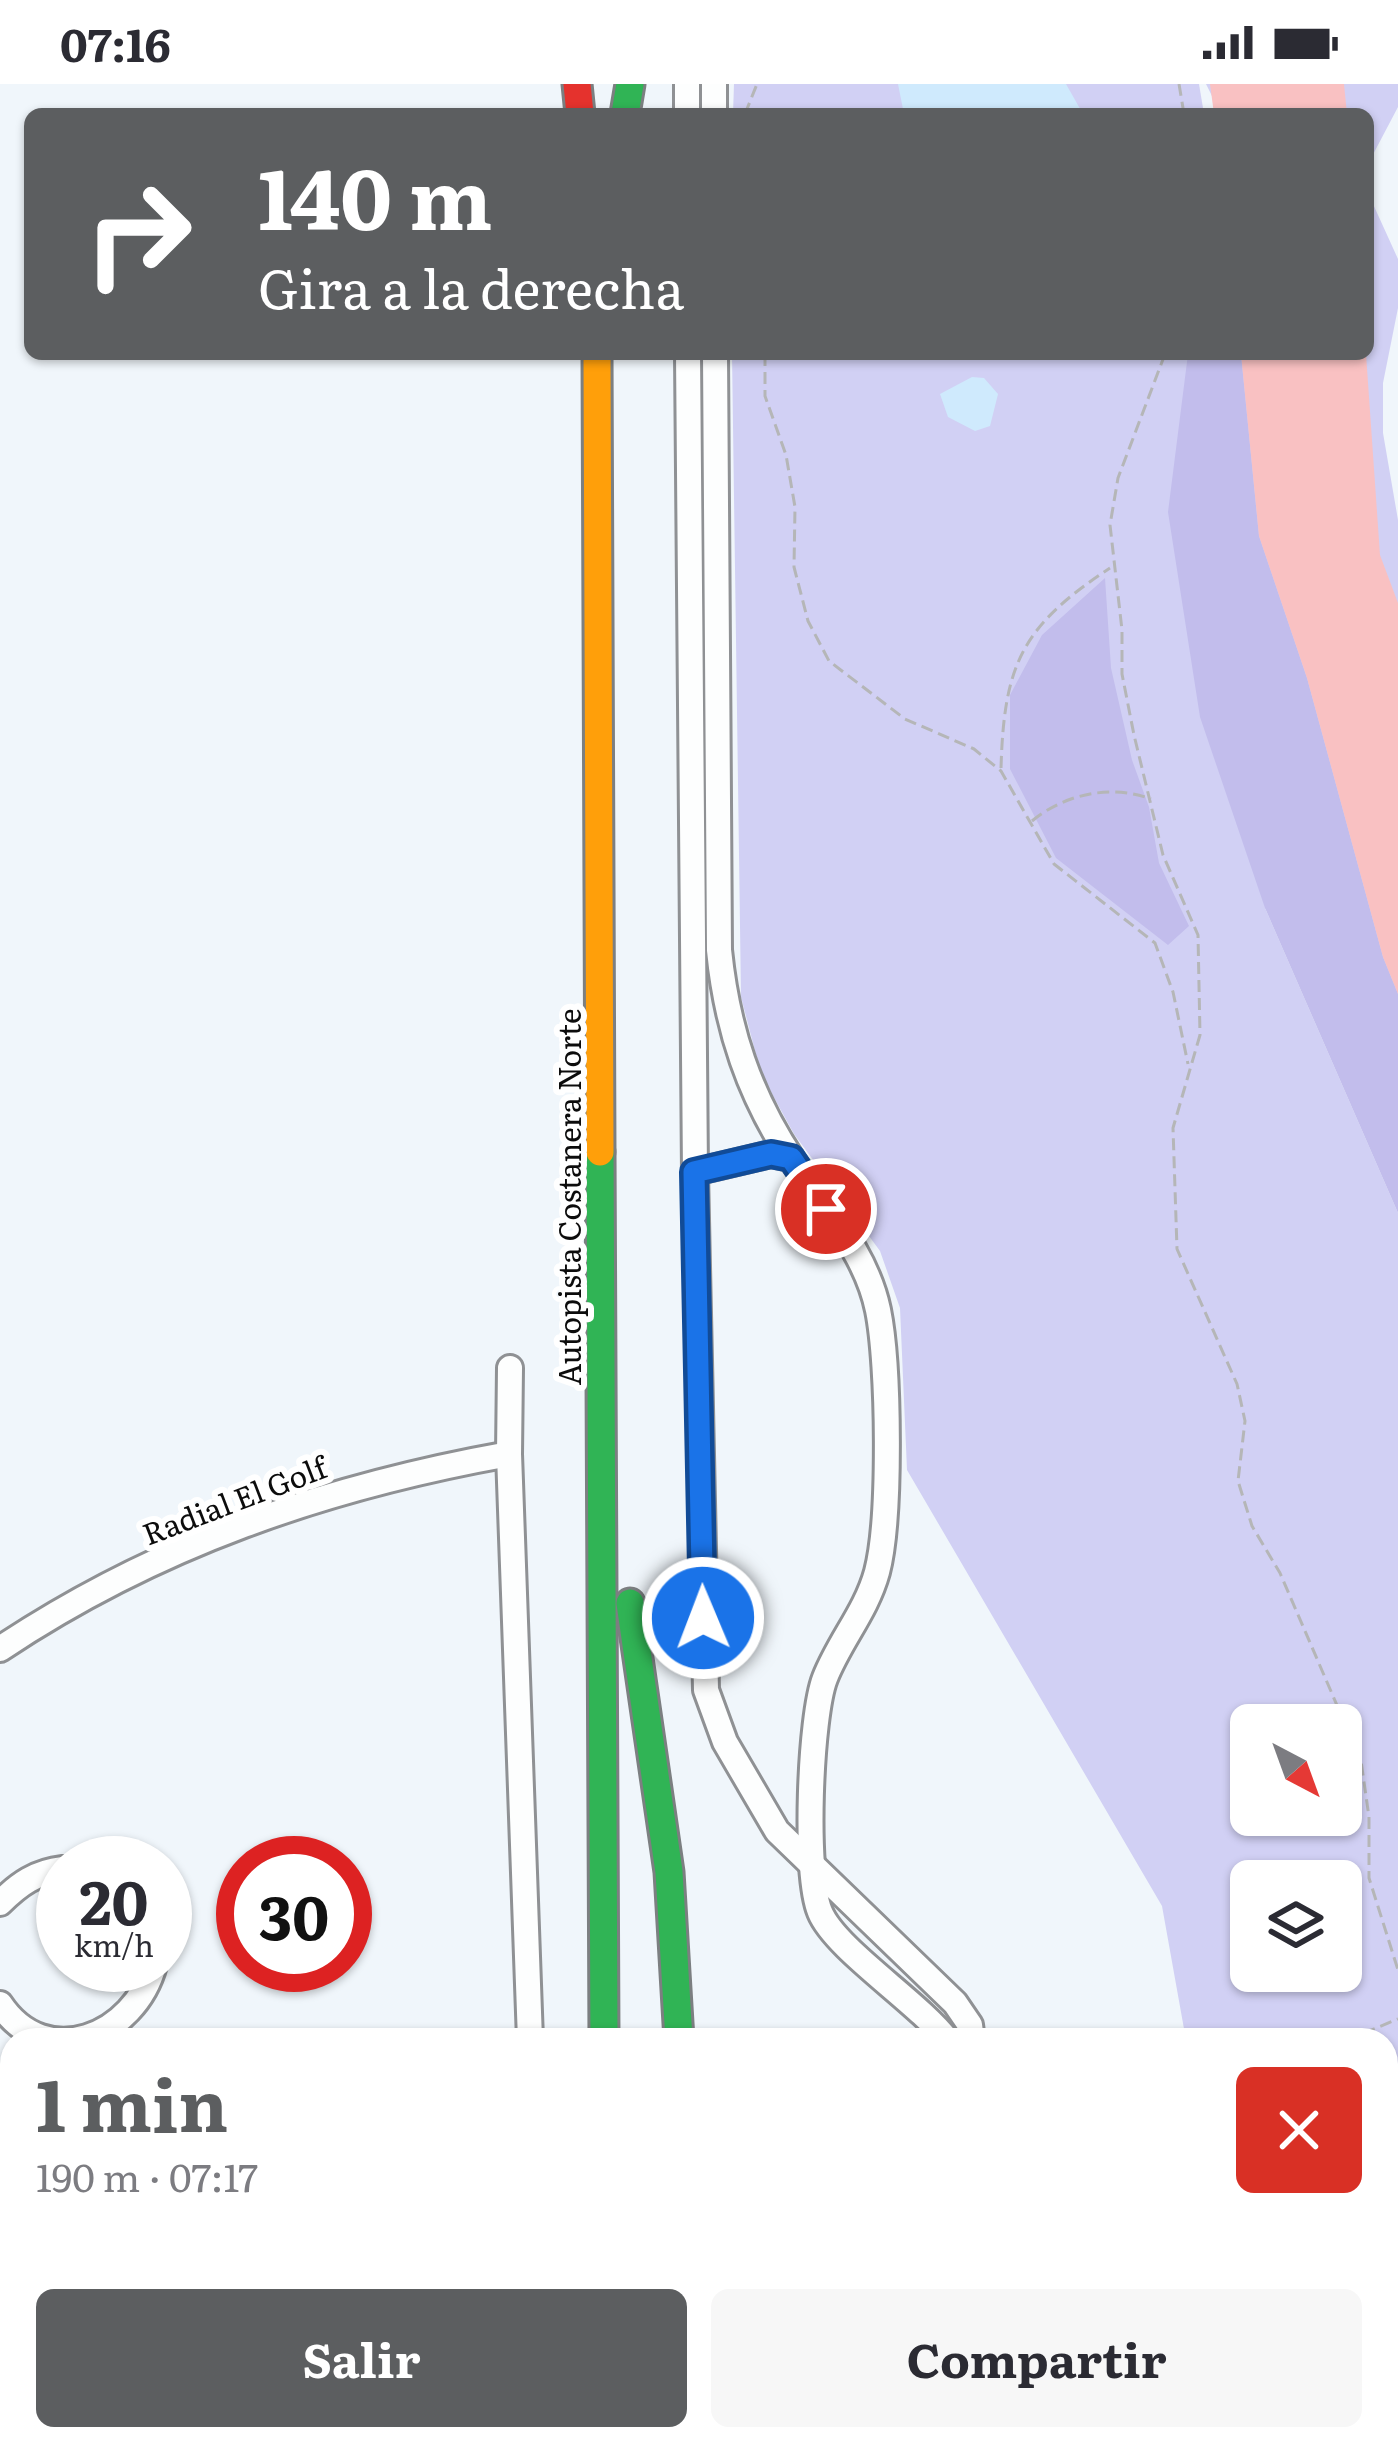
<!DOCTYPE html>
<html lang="es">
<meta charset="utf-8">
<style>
:root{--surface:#fff;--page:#f7f7f7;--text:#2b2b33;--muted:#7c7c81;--accent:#5c5e60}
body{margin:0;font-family:Literata,serif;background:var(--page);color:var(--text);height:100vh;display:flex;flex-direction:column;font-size:45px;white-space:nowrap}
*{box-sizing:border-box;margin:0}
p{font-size:39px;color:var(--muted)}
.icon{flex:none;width:66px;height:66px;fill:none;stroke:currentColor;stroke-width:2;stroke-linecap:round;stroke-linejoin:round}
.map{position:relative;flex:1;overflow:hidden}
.sheet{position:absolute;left:0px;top:1944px;width:1398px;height:423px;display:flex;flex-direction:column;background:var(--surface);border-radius:36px 36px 0 0;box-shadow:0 3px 9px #0004}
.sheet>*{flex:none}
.banner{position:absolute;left:24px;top:24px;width:1350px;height:252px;border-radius:18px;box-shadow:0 3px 9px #0004;background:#5c5e60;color:#fff;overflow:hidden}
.needle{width:78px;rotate:139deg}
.buttons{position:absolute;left:1230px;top:1620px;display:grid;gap:24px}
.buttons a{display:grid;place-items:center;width:132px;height:132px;border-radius:18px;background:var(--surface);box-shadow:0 3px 9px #0004;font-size:60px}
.speed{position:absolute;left:36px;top:1752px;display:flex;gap:24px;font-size:60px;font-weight:700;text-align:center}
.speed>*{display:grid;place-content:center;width:156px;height:156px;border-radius:50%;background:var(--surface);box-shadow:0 3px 9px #0004;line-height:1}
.speed small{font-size:30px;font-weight:400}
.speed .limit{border:18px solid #d22;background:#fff;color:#111}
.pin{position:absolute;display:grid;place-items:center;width:102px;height:102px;color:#fff;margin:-51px;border:6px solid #fff;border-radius:50%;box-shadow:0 3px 12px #0007}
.me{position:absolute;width:132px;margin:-66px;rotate:359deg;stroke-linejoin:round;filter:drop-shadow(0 0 9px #0008)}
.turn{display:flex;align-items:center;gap:42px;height:252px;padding:0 36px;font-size:54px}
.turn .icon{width:156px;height:156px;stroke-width:2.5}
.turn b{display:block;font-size:84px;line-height:102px}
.round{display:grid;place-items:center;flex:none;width:126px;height:126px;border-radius:18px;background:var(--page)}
.headline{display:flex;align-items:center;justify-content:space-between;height:204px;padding:0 36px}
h1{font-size:72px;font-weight:700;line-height:90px;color:var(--accent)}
.action{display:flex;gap:24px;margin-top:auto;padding:24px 36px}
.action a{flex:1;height:138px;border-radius:18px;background:var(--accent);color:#fff;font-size:48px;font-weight:700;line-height:138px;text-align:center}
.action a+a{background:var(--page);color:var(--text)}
.status{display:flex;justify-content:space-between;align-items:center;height:84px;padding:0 60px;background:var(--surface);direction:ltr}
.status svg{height:33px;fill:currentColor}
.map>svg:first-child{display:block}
</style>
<div class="status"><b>07:16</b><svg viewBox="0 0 49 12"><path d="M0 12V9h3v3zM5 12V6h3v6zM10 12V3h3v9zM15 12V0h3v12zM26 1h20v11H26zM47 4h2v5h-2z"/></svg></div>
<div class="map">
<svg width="1398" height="2365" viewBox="0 0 1398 2365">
<rect width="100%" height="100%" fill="#f0f6fb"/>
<g fill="#d1d0f4" fill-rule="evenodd">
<polygon points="734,0 1199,0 1204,30 733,30"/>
<polygon points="1206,0 1398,0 1398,23 1368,80 1368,30 1221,30"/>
<path d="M1368,109L1398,175V224L1383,299V349L1398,436V973L1265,824L1398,1129V2365H1263L1260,2355H1386V1956H1186L1162,1822L907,1386L900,1224L880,1167L794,1050L761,990L741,913L732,270H1368ZM1251,1641H1341V1731H1251ZM1251,1797H1341V1887H1251Z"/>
</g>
<g fill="#c2bdec">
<polygon points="1188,270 1241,270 1259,452 1307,594 1383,873 1398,910 1398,1129 1265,824 1200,633 1168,428"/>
<polygon points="1105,494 1111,584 1132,676 1149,723 1159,779 1189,842 1168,861 1056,774 1010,685 1010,611 1042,551"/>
</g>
<g fill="#cfeafd">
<polygon points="898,0 1066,0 1083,30 904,30"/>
<polygon points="972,293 984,294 998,310 990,342 975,347 948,333 940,310"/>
</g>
<g fill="#f9c1c2">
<polygon points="1210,0 1344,0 1347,30 1214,30"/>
<polygon points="1241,270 1366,270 1380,471 1398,519 1398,910 1383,873 1307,594 1259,452"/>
</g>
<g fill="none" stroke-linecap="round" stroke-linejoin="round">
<defs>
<g id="street">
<polyline points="687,30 687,0"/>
<polyline points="714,30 714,0"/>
<polyline points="688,270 695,1088 706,1606 725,1658 777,1747 955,1919 970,1941 972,1956"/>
<path d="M715,270L719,866C727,945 749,1011 793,1077C825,1125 866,1168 878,1226C889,1280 891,1435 877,1488C866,1528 840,1556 825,1594C810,1632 804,1790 820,1828C835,1865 918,1918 947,1956"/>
<polyline points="695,1088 771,1070 791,1074"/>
<polyline points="510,1284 509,1370 530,1956"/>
<path d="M0,1565C156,1461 325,1403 509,1370"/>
<path d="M0,1819C19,1800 36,1788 63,1785"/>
<path d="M0,1920C46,1989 135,1952 154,1881"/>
<polyline points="997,2355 999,2365"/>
</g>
<g id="fast">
<polyline points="625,30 630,0"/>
<polyline points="600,1068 604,1956"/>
<polyline points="630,1519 669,1788 679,1956"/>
<polyline points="570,2365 571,2355"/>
<polyline points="643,2365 645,2355"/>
</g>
<polyline id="slow" points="597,270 600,1068"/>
<polyline id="jam" points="577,0 580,30"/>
</defs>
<use href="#street" stroke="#8f9194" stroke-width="30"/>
<use href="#fast" stroke="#7c7f81" stroke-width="33"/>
<use href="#slow" stroke="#7c7f81" stroke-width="33"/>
<use href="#jam" stroke="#7c7f81" stroke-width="33"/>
<g stroke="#b5b6b7" stroke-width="3" stroke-dasharray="12 6" stroke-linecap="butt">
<polyline points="1179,0 1184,30"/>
<polyline points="745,30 757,0"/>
<polyline points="765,270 765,312 786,371 795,423 794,483 808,537 829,577 905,635 974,665 1001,687 1054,780 1155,859 1173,908 1188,980"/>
<polyline points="1165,270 1118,394 1110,441 1122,546 1122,590 1134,651 1163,771 1198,851 1200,951 1173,1044 1177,1165 1237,1300 1245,1337 1238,1397 1252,1442 1280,1489 1361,1677 1369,1733 1369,1794 1398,1886"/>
<path d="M1001,684C1004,580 1022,542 1110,484"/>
<path d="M1032,737C1065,710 1110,700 1151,715"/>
<polyline points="1347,1956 1398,1935"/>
<polyline points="1329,2355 1332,2365"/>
</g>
<use href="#street" stroke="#fdfefe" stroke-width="24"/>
<use href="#fast" stroke="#30b455" stroke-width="27"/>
<use href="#slow" stroke="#ff9f0a" stroke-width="27"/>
<use href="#jam" stroke="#e5322d" stroke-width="27"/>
</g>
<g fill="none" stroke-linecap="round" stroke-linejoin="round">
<defs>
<polyline id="route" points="703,1534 694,1088 771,1070 791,1074 826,1125"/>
</defs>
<use href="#route" stroke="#114b97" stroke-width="30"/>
<use href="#route" stroke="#1a73e8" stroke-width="21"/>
</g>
<g text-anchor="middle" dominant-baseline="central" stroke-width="12" stroke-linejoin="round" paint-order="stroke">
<g font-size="30" fill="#0c0c0c" stroke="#fff">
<text transform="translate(568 1113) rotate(-90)">Autopista Costanera Norte</text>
<text transform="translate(234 1415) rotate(-21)">Radial El Golf</text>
</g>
</g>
</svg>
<div class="buttons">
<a><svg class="needle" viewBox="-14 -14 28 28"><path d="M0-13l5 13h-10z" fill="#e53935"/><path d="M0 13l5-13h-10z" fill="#7c7c81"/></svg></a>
<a><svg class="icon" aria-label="layers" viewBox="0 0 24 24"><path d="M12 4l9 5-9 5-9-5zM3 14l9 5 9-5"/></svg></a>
</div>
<div class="speed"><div>20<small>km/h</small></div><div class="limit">30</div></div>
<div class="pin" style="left:826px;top:1125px;background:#d93025"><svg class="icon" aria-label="arrive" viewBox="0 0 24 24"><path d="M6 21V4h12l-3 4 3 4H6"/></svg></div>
<svg class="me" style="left:703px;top:1534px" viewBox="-20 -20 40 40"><circle r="17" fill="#1a73e8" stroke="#fff" stroke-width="3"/><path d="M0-11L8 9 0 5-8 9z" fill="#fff"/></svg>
<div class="banner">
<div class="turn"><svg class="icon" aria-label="right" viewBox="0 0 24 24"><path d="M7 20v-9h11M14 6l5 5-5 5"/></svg><div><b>140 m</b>Gira a la derecha</div></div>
</div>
<section class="sheet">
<div class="headline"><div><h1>1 min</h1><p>190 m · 07:17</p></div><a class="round" style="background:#d93025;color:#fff"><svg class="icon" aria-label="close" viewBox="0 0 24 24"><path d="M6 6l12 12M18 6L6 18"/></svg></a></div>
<div class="action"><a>Salir</a><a>Compartir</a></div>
</section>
</div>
